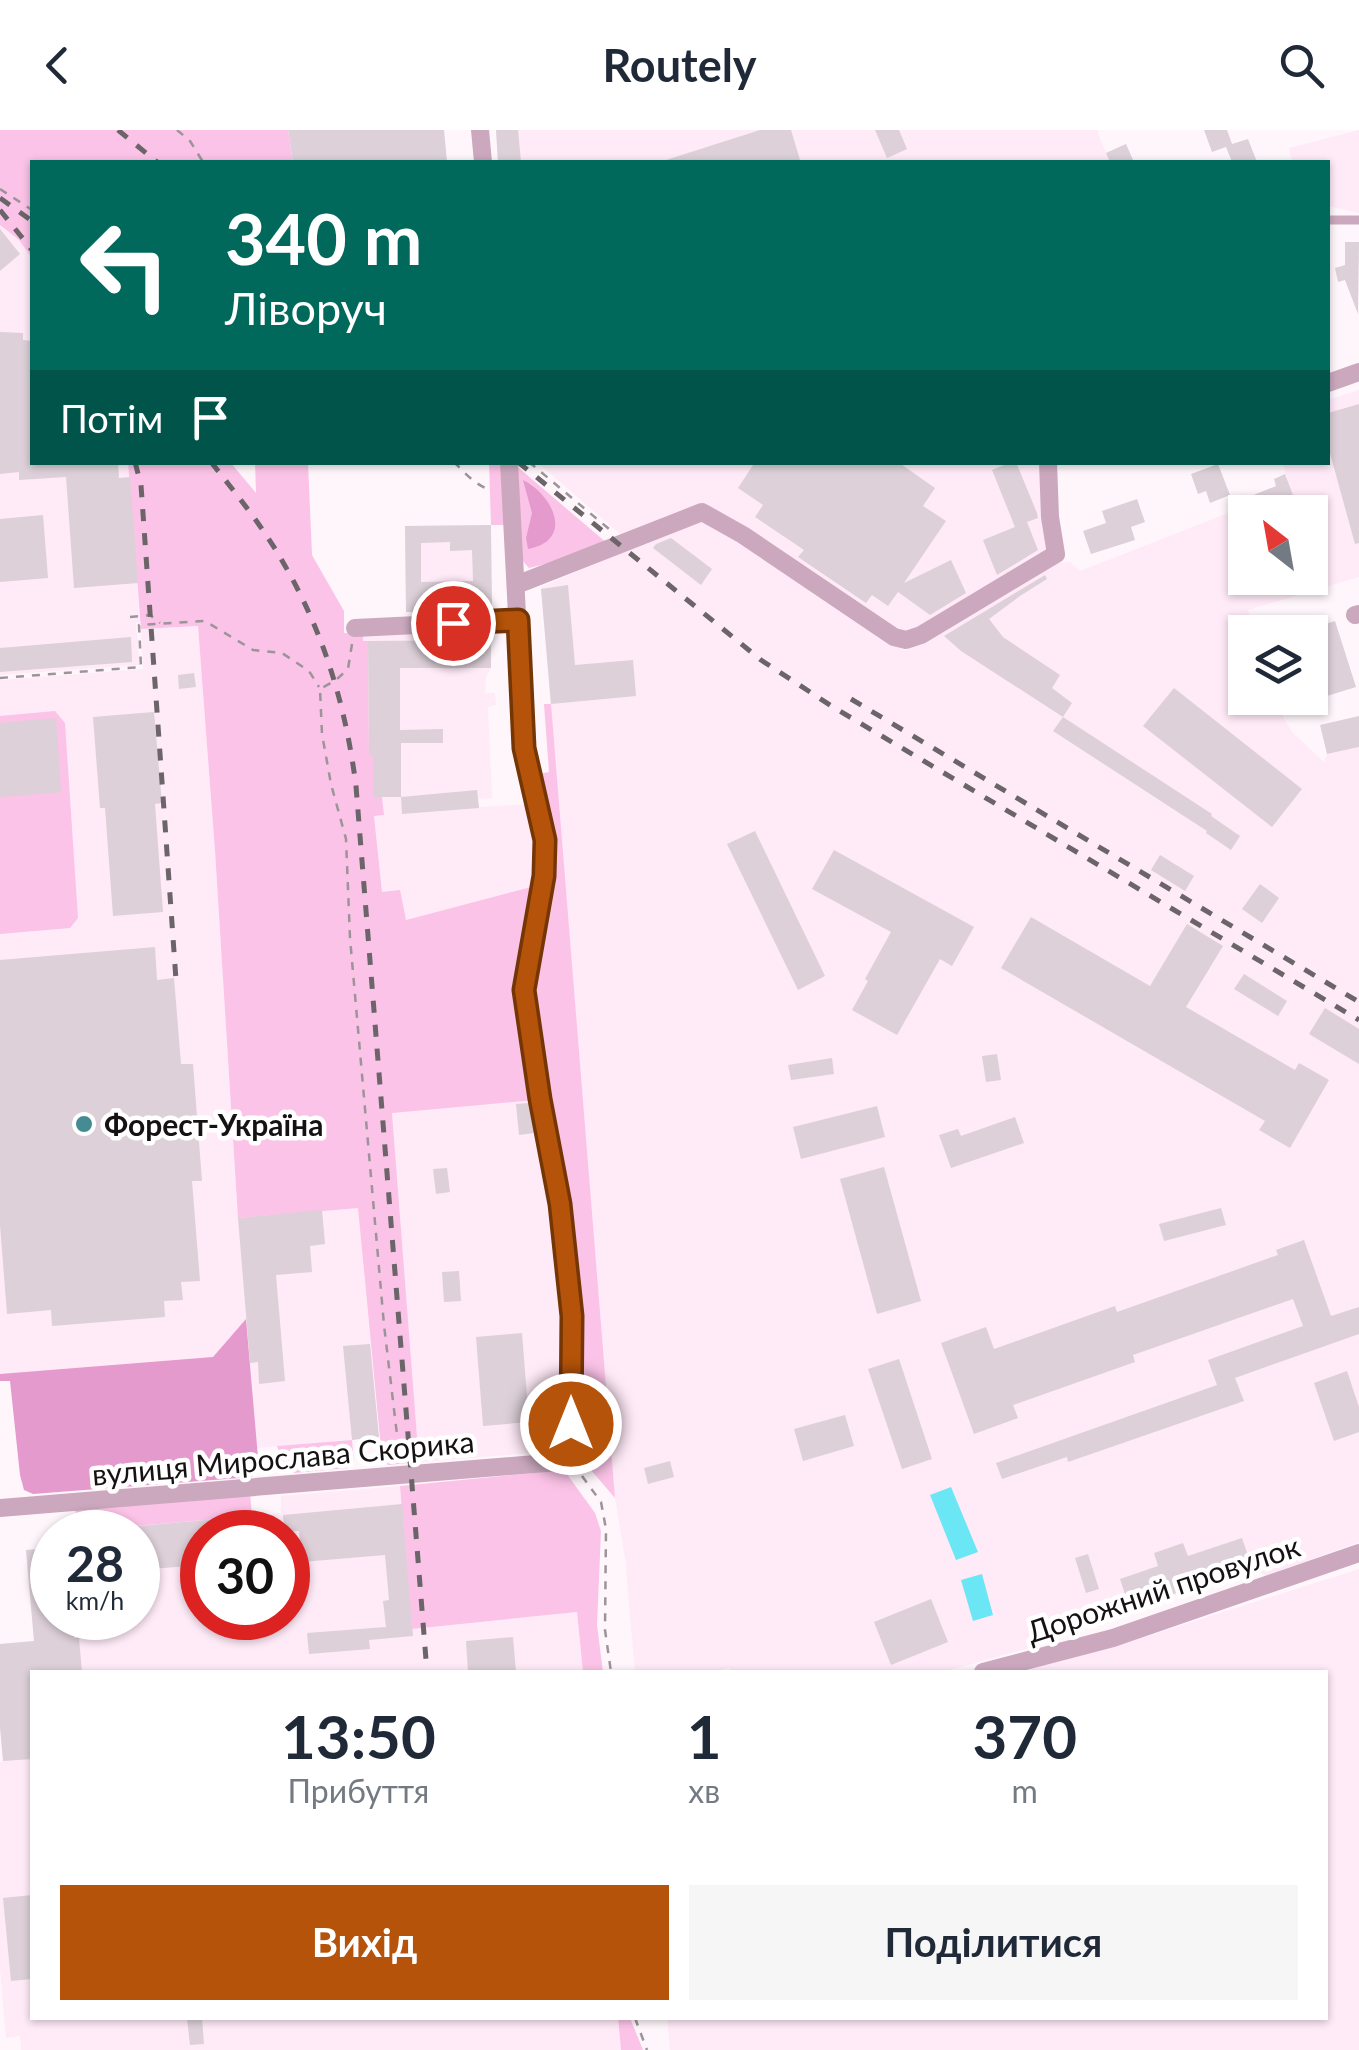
<!DOCTYPE html>
<html lang="uk">
<meta charset="utf-8">
<style>
:root{--surface:#fff;--page:#f6f6f7;--text:#1f2937;--muted:#747a83;--accent:#b45309}
body{margin:0;font-family:Lato,sans-serif;background:var(--page);color:var(--text);height:100vh;display:flex;flex-direction:column;font-size:38px;white-space:nowrap}
*{box-sizing:border-box;margin:0}
p{font-size:32px;color:var(--muted)}
.icon{flex:none;width:55px;height:55px;fill:none;stroke:currentColor;stroke-width:2;stroke-linecap:round;stroke-linejoin:round}
.map{position:relative;flex:1;overflow:hidden}
.panel{position:absolute;left:30px;top:1540px;width:1298px;height:350px;display:flex;flex-direction:column;background:var(--surface);border-radius:0px;box-shadow:0 2px 8px #0004}
.panel>*{flex:none}
.hud{position:absolute;left:30px;top:30px;width:1300px;height:305px;border-radius:0px;box-shadow:0 2px 8px #0004;background:#00695c;color:#fff;overflow:hidden}
.needle{width:65px;rotate:329deg}
.tools{position:absolute;left:1228px;top:365px;display:grid;gap:20px}
.tools a{display:grid;place-items:center;width:100px;height:100px;border-radius:0px;background:var(--surface);box-shadow:0 2px 8px #0004;font-size:50px}
.speed{position:absolute;left:30px;top:1380px;display:flex;gap:20px;font-size:50px;font-weight:700;text-align:center}
.speed>*{display:grid;place-content:center;width:130px;height:130px;border-radius:50%;background:var(--surface);box-shadow:0 2px 8px #0004;line-height:1}
.speed small{font-size:25px;font-weight:400}
.speed .limit{border:15px solid #d22;background:#fff;color:#111}
.pin{position:absolute;display:grid;place-items:center;width:85px;height:85px;color:#fff;margin:-42px;border:5px solid #fff;border-radius:50%;box-shadow:0 2px 10px #0007}
.me{position:absolute;width:110px;margin:-55px;rotate:0deg;stroke-linejoin:round;filter:drop-shadow(0 0 8px #0008)}
.turn{display:flex;align-items:center;gap:35px;height:210px;padding:0 30px;font-size:45px}
.turn .icon{width:130px;height:130px;stroke-width:2.5}
.turn b{display:block;font-size:70px;line-height:85px}
.then{display:flex;align-items:center;height:95px;padding:0 30px;background:#0003;gap:20px;font-size:38px}
.eta{display:flex;justify-content:space-evenly;align-items:center;height:170px;text-align:center}
.eta b{font-size:60px;font-weight:700;line-height:70px}
.button{display:flex;gap:20px;margin-top:auto;padding:20px 30px}
.button a{flex:1;height:115px;border-radius:0px;background:var(--accent);color:#fff;font-size:40px;font-weight:700;line-height:115px;text-align:center}
.button a+a{background:var(--page);color:var(--text)}
header{display:flex;justify-content:space-between;align-items:center;height:130px;padding:0 30px;background:var(--surface);font-size:45px;font-weight:700}
.map>svg:first-child{display:block}
</style>
<header><svg class="icon" aria-label="back" viewBox="0 0 24 24"><path d="M15 5l-7 7 7 7"/></svg>Routely<svg class="icon" aria-label="search" viewBox="0 0 24 24"><circle cx="10" cy="10" r="6"/><path d="M15 15l6 6"/></svg></header>
<div class="map">
<svg width="1359" height="1920" viewBox="0 0 1359 1920">
<rect width="100%" height="100%" fill="#fff6fb"/>
<g fill="#ffeaf7" fill-rule="evenodd">
<polygon points="496,0 1098,0 1098,4 1110,32 498,32"/>
<polygon points="1359,0 1359,83 1328,76 1328,32 1292,32 1289,18"/>
<polygon points="0,95 19,110 32,128 32,332 128,333 140,492 136,493 140,535 0,545"/>
<path d="M1359,260V447L1248,480L1255,502H1245V568H1276L1282,585L1292,602L1324,632L1327,624L1359,617V1412L1266,1446L1252,1437L1119,1485L1106,1474L1082,1484L1066,1503L1029,1518L943,1542H732L729,1538L712,1542H635L625,1428L615,1368L541,457L680,396L706,391L740,409L905,521L1050,433L1070,432L1080,441L1290,359L1283,333L1328,332V270ZM1245,382H1310V448H1245Z"/>
<polygon points="538,333 1040,333 1047,423 909,503 899,503 706,375 642,403 620,404"/>
<polygon points="491,395 489,450 492,451 492,481 406,482 405,396"/>
<polygon points="198,496 215,721 238,1088 358,1077 379,1307 257,1318 243,1331 50,1247 0,1251 0,550 143,539 141,499"/>
<polygon points="492,498 491,538 486,547 485,563 495,563 496,575 488,577 492,668 478,669 479,677 531,674 539,711 535,756 405,790 382,762 374,685 383,684 382,667 369,626 368,511 363,511 363,503"/>
<polygon points="535,970 560,1187 565,1305 557,1321 419,1332 392,982"/>
<path d="M400,1356L413,1499L577,1482L583,1542H32V1888H618L621,1920H21L20,1906L6,1908L0,1839V1633L3,1631L0,1597V1514L34,1511L26,1420L52,1418V1488H138V1402H77V1401L281,1383V1366ZM202,1402H288V1488H202Z"/>
<polygon points="1359,1439 1359,1920 670,1920 667,1888 1325,1888 1325,1542 1020,1542 1116,1516"/>
</g>
<g fill="#fbc3e7">
<polygon points="0,0 288,0 293,32 32,32 32,128 19,110 0,95"/>
<polygon points="128,333 231,333 256,363 255,333 308,333 312,425 344,481 344,503 363,503 363,511 368,511 369,625 373,625 382,667 384,685 374,686 382,762 400,760 406,790 535,756 518,858 535,970 392,983 419,1332 388,1335 382,1329 358,1078 238,1088 215,721 198,496 141,499"/>
<polygon points="489,333 501,333 506,395 491,395"/>
<polygon points="513,333 608,414 581,425 529,438 520,428"/>
<polygon points="544,574 551,574 615,1368 578,1325 530,860 551,748 534,645 549,642"/>
<polygon points="55,581 65,593 78,788 70,798 0,804 0,586"/>
<polygon points="352,1310 354,1332 348,1338 294,1343 281,1328 277,1316"/>
<polygon points="564,1340 595,1383 601,1401 597,1495 603,1542 583,1542 577,1482 412,1499 400,1356"/>
<polygon points="250,1363 252,1386 77,1401 75,1378"/>
<polygon points="618,1888 630,1888 643,1920 621,1920"/>
</g>
<g fill="#e59acd">
<path d="M523,350C553,365 575,410 528,419L526,408L532,383Z"/>
<polygon points="246,1189 259,1339 252,1347 33,1364 24,1360 20,1345 10,1251 0,1251 0,1244 213,1227"/>
</g>
<g fill="#6be6f5">
<polygon points="951,1357 978,1422 956,1430 930,1365"/>
<polygon points="982,1444 993,1485 973,1491 961,1450"/>
</g>
<g fill="#ddd0d8" fill-rule="evenodd">
<polygon points="288,0 444,0 447,32 293,32"/>
<polygon points="496,0 518,0 521,32 498,32"/>
<polygon points="760,0 791,0 800,30 792,32 667,32 666,30"/>
<polygon points="875,0 899,0 907,19 887,28"/>
<polygon points="1204,0 1227,0 1232,14 1248,9 1257,32 1232,32 1226,17 1212,22"/>
<polygon points="1126,14 1134,32 1110,32 1106,23"/>
<polygon points="0,99 20,124 0,141"/>
<polygon points="1345,112 1359,112 1358,184 1345,150 1338,152 1335,138 1345,135"/>
<polygon points="0,202 23,203 23,210 32,211 32,332 118,332 119,348 130,347 138,453 74,458 66,347 19,350 19,342 0,344"/>
<polygon points="1359,274 1359,413 1355,414 1328,316 1328,283"/>
<polygon points="755,332 898,332 935,358 923,376 946,391 904,453 951,430 966,463 930,485 898,462 888,476 872,465 866,473 798,427 804,420 755,387 763,375 738,358"/>
<polygon points="1011,332 1016,332 1037,383 1038,388 1027,392 1038,420 997,445 983,410 1015,397 992,340"/>
<polygon points="1218,334 1230,365 1210,373 1206,361 1198,364 1191,344"/>
<polygon points="1285,344 1296,373 1271,382 1246,382 1241,370 1276,356 1274,349"/>
<polygon points="1137,369 1145,392 1131,397 1135,410 1091,424 1083,401 1106,393 1102,381"/>
<polygon points="43,385 48,448 0,452 0,389"/>
<path d="M491,395L492,479L406,482L405,396ZM450,412V421L472,420L473,451L421,452V413Z"/>
<polygon points="671,408 712,439 701,455 653,418 656,414"/>
<polygon points="1045,445 1047,449 1020,466 989,489 1003,507 1060,545 1052,558 1072,573 1063,587 961,521 944,506"/>
<polygon points="568,455 575,535 633,530 636,566 551,574 541,459"/>
<polygon points="1335,491 1356,557 1327,566 1310,512 1310,502 1307,502 1306,500"/>
<polygon points="131,507 132,532 0,542 0,518"/>
<polygon points="491,510 491,538 400,538 400,600 443,599 443,613 401,613 401,667 373,667 373,625 369,626 368,511"/>
<polygon points="194,543 196,557 179,559 178,545"/>
<polygon points="1174,558 1302,659 1272,697 1143,596"/>
<polygon points="154,582 162,673 155,674 163,782 113,786 105,678 100,678 93,587"/>
<polygon points="1359,586 1359,617 1327,624 1320,595"/>
<polygon points="1063,587 1212,684 1211,686 1240,706 1231,720 1206,703 1207,701 1053,601"/>
<polygon points="56,588 61,662 0,667 0,593"/>
<polygon points="477,660 479,678 402,684 401,667"/>
<polygon points="755,701 825,846 798,860 727,714"/>
<polygon points="834,720 974,797 952,836 940,829 897,905 852,880 868,851 865,849 891,802 812,759"/>
<polygon points="1160,725 1194,746 1185,761 1151,740"/>
<polygon points="1260,754 1279,768 1262,793 1242,779"/>
<polygon points="1031,787 1150,856 1187,794 1223,816 1186,877 1295,940 1299,933 1329,950 1290,1018 1259,1000 1265,991 1001,838"/>
<polygon points="155,817 157,850 174,848 181,934 193,934 202,1051 192,1051 200,1151 181,1152 183,1170 164,1171 165,1187 52,1196 51,1180 7,1184 0,1095 0,830"/>
<polygon points="1244,844 1287,871 1278,886 1234,859"/>
<polygon points="1325,878 1359,899 1359,934 1309,904"/>
<polygon points="997,924 1001,950 986,952 982,926"/>
<polygon points="832,928 834,944 791,950 788,935"/>
<polygon points="529,973 534,1003 519,1005 516,974"/>
<polygon points="877,976 885,1007 801,1029 793,997"/>
<polygon points="1015,987 1024,1013 951,1038 939,1005 958,999 961,1006"/>
<polygon points="884,1037 921,1171 877,1184 840,1049"/>
<polygon points="447,1038 450,1062 436,1064 433,1039"/>
<polygon points="1221,1078 1226,1095 1164,1111 1159,1094"/>
<polygon points="322,1080 325,1114 310,1116 312,1142 276,1145 285,1251 259,1254 258,1232 250,1233 238,1088"/>
<polygon points="1304,1110 1331,1186 1359,1177 1359,1204 1235,1248 1244,1271 1068,1332 1067,1327 1002,1349 996,1333 1217,1255 1208,1230 1303,1196 1293,1169 1133,1225 1135,1232 1013,1275 1018,1288 974,1304 941,1213 986,1197 994,1219 1115,1176 1117,1182 1278,1125 1276,1120"/>
<polygon points="459,1141 461,1171 444,1172 442,1142"/>
<polygon points="522,1203 529,1292 483,1296 476,1207"/>
<polygon points="370,1214 379,1307 352,1310 343,1216"/>
<polygon points="899,1229 932,1329 902,1339 868,1239"/>
<polygon points="1347,1241 1359,1277 1359,1302 1334,1311 1314,1253"/>
<polygon points="845,1285 854,1316 803,1331 794,1299"/>
<polygon points="670,1331 674,1347 648,1354 644,1338"/>
<polygon points="402,1374 413,1506 369,1510 370,1519 309,1524 307,1503 386,1497 383,1471 389,1470 385,1425 302,1432 299,1401 284,1402 283,1385"/>
<polygon points="252,1386 253,1402 202,1402 202,1435 138,1440 138,1396"/>
<polygon points="1242,1408 1252,1437 1130,1479 1120,1449 1158,1436 1154,1423 1183,1413 1188,1426"/>
<polygon points="52,1418 52,1488 72,1488 74,1508 79,1508 82,1542 32,1542 32,1629 3,1631 0,1597 0,1514 34,1511 26,1420"/>
<polygon points="1088,1424 1099,1459 1086,1463 1075,1428"/>
<polygon points="931,1469 948,1512 891,1535 874,1492"/>
<polygon points="513,1507 516,1542 468,1542 466,1511"/>
<polygon points="32,1765 32,1849 11,1851 3,1768"/>
<polygon points="187,1888 202,1888 204,1914 190,1915"/>
</g>
<g fill="none" stroke-linecap="round" stroke-linejoin="round">
<g stroke="#9b9498" stroke-width="2.5" stroke-dasharray="8 8" stroke-linecap="butt">
<polyline points="177,0 190,11 203,32"/>
<polyline points="0,59 32,80"/>
<path d="M454,332C465,343 477,357 492,360"/>
<polyline points="529,332 609,399"/>
<polyline points="130,487 150,485 160,493"/>
<polyline points="352,514 348,539 336,550 320,559 322,604 331,654 346,709 350,808 384,1195 400,1330"/>
<polyline points="0,548 141,537 139,495 205,491 253,520 282,523 309,541 319,557"/>
<polyline points="582,1346 601,1372 606,1399 605,1500 611,1542"/>
<polyline points="723,1542 727,1542"/>
<polyline points="635,1888 647,1920"/>
</g>
<polyline stroke="#cba8be" stroke-width="9" points="1328,90 1359,90"/>
<g stroke="#cba8be" stroke-width="18">
<polyline points="480,0 483,32"/>
<polyline points="1328,253 1359,242"/>
<polyline points="516,455 702,382 743,405 894,507 906,510 921,505 1056,424 1050,387 1048,332"/>
<polyline points="1355,485 1359,484"/>
<polyline points="355,498 518,490"/>
<polyline points="0,1378 571,1331 572,1186 560,1074 541,969 525,860 544,746 545,711 524,618 509,332"/>
<polyline points="983,1542 1113,1508 1359,1423"/>
</g>
<g stroke="#6b6569" stroke-width="5" stroke-dasharray="12 12" stroke-linecap="butt">
<polyline points="118,0 157,32"/>
<polyline points="0,68 32,91"/>
<polyline points="0,80 32,120"/>
<polyline points="135,332 141,355 176,850"/>
<path d="M211,332C237,365 264,398 284,434C324,503 346,577 356,656L427,1542"/>
<polyline points="518,332 761,530 833,577 1359,890"/>
<polyline points="851,569 1359,872"/>
</g>
</g>
<g fill="none" stroke-linecap="round" stroke-linejoin="round">
<defs>
<polyline id="route" points="453,493 518,490 524,618 545,710 544,746 524,860 540,969 560,1074 572,1186 571,1294"/>
</defs>
<use href="#route" stroke="#753606" stroke-width="25"/>
<use href="#route" stroke="#b45309" stroke-width="18"/>
</g>
<circle fill="#448b93" stroke="#fff" stroke-width="4" cx="84" cy="994" r="10"/>
<g text-anchor="middle" dominant-baseline="central" stroke-width="9" stroke-linejoin="round" paint-order="stroke">
<g font-size="30" font-weight="bold" fill="#161214" stroke="#fff" text-anchor="start">
<text x="104" y="994">Форест-Україна</text>
</g>
<g font-size="30" fill="#161214" stroke="#fff">
<text transform="translate(283 1327) rotate(-5)">вулиця Мирослава Скорика</text>
<text transform="translate(1163 1458) rotate(-18)">Дорожний провулок</text>
</g>
</g>
</svg>
<div class="tools">
<a><svg class="needle" viewBox="-14 -14 28 28"><path d="M0-13l5 13h-10z" fill="#e53935"/><path d="M0 13l5-13h-10z" fill="#747a83"/></svg></a>
<a><svg class="icon" aria-label="layers" viewBox="0 0 24 24"><path d="M12 4l9 5-9 5-9-5zM3 14l9 5 9-5"/></svg></a>
</div>
<div class="speed"><div>28<small>km/h</small></div><div class="limit">30</div></div>
<div class="pin" style="left:453px;top:493px;background:#d93025"><svg class="icon" aria-label="arrive" viewBox="0 0 24 24"><path d="M6 21V4h12l-3 4 3 4H6"/></svg></div>
<svg class="me" style="left:571px;top:1294px" viewBox="-20 -20 40 40"><circle r="17" fill="#b45309" stroke="#fff" stroke-width="3"/><path d="M0-11L8 9 0 5-8 9z" fill="#fff"/></svg>
<div class="hud">
<div class="turn"><svg class="icon" aria-label="left" viewBox="0 0 24 24"><path d="M17 20v-9H6M10 6l-5 5 5 5"/></svg><div><b>340 m</b>Ліворуч</div></div>
<div class="then">Потім<svg class="icon" aria-label="arrive" viewBox="0 0 24 24"><path d="M6 21V4h12l-3 4 3 4H6"/></svg></div>
</div>
<section class="panel">
<div class="eta">
<div><b>13:50</b><p>Прибуття</p></div>
<div><b>1</b><p>хв</p></div>
<div><b>370</b><p>m</p></div>
</div>
<div class="button"><a>Вихід</a><a>Поділитися</a></div>
</section>
</div>
